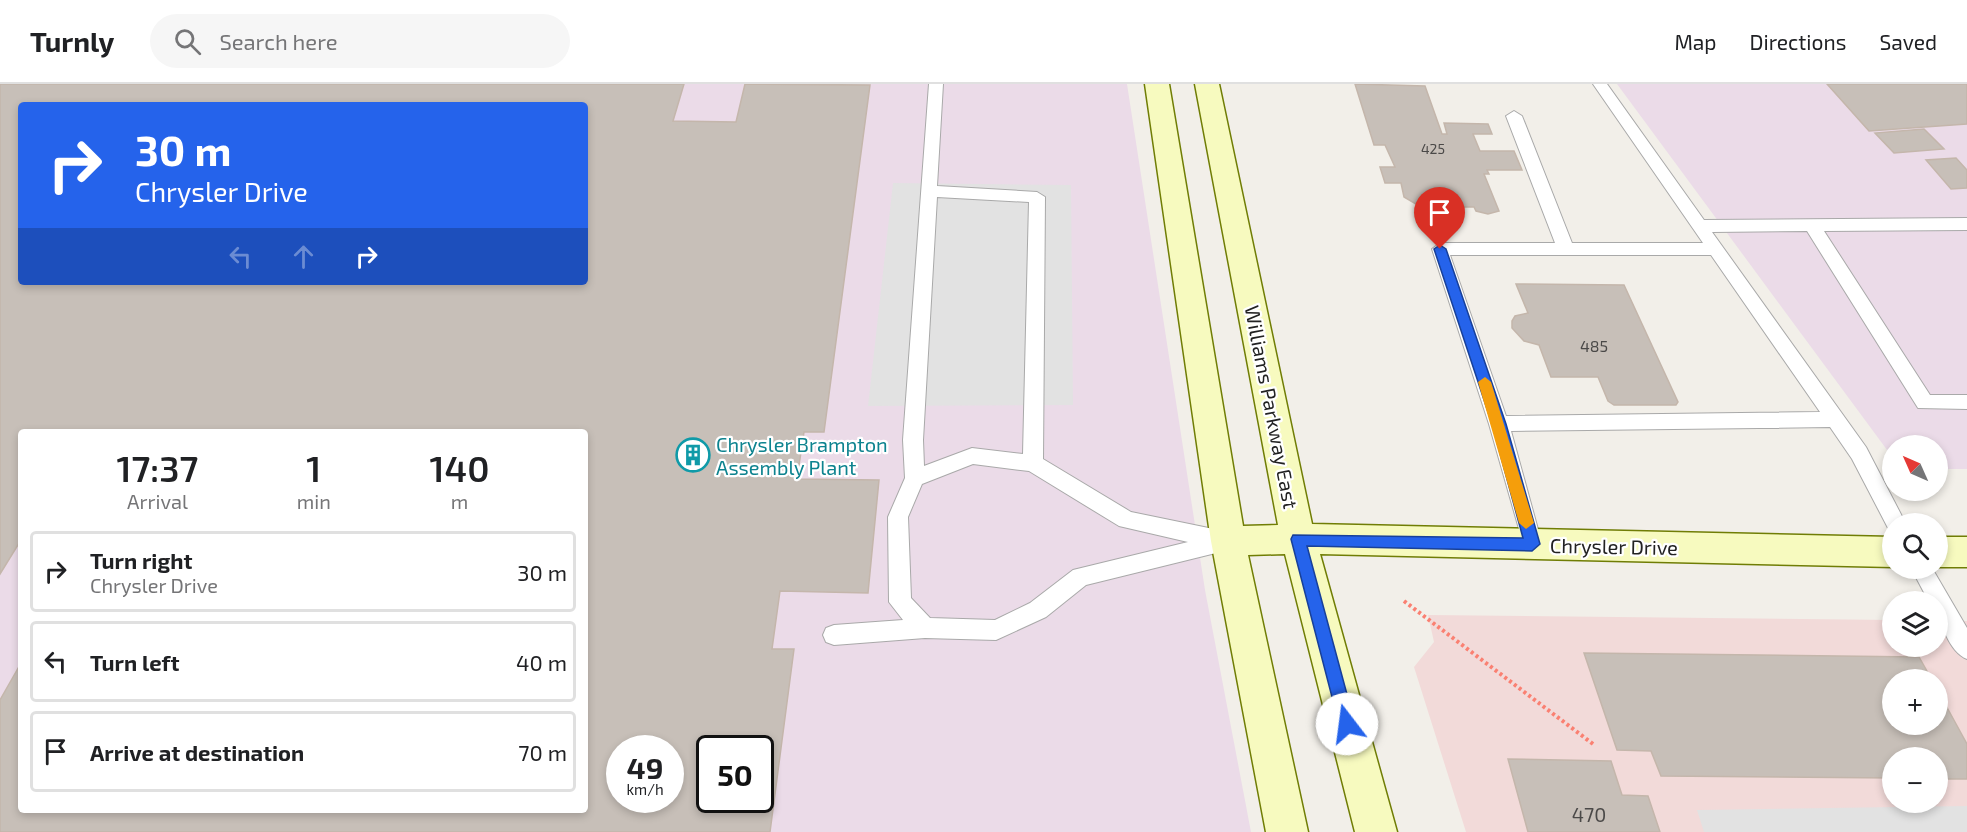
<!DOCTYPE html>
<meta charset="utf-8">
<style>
:root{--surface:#fff;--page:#f6f6f6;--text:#202124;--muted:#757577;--line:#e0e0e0}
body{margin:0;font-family:"Exo 2",sans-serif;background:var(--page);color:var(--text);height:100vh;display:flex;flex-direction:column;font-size:22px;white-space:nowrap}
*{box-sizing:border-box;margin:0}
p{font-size:20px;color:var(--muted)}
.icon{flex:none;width:33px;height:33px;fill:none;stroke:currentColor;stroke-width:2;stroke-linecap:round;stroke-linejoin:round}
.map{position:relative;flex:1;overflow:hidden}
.panel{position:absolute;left:18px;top:345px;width:570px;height:384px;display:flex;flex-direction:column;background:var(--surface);border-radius:6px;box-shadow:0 3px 9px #0003}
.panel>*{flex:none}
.guide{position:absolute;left:18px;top:18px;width:570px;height:183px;border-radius:6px;box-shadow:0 3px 9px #0003;background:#2563eb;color:#fff;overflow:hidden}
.needle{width:39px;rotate:315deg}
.controls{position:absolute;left:1882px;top:351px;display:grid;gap:12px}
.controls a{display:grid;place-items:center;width:66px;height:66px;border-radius:50%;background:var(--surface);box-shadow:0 3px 9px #0003;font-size:30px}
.speed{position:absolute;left:606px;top:651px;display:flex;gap:12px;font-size:30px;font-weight:700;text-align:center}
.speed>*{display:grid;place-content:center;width:78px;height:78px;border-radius:50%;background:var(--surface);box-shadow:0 3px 9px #0003;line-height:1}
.speed small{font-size:15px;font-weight:400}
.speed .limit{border:3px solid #111;border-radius:9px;background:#fff;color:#111}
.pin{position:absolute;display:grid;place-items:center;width:51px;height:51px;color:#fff;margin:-62px -26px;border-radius:50% 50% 50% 0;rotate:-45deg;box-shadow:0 0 6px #0007}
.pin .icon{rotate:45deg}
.me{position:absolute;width:66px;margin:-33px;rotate:345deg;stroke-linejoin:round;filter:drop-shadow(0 0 4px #0008)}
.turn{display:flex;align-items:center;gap:21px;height:126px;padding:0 18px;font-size:27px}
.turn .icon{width:78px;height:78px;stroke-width:2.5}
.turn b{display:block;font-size:42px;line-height:51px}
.lanes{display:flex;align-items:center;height:57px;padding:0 18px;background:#0003;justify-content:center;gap:30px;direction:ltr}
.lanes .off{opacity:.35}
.eta{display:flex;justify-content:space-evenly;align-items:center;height:102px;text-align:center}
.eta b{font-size:36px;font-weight:600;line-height:42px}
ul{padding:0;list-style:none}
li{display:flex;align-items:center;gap:18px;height:81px;margin:0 12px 9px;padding:0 6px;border:3px solid var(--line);border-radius:6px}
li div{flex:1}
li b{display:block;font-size:22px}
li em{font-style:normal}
header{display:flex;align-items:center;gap:36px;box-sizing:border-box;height:84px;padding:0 30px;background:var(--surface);border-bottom:2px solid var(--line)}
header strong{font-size:28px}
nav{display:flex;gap:33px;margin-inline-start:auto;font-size:21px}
.search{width:420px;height:54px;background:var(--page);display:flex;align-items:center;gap:15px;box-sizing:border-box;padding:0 21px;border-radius:33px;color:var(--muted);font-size:22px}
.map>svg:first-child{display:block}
</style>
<header>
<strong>Turnly</strong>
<div class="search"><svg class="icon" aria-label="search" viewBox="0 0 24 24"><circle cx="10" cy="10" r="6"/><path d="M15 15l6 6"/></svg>Search here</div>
<nav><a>Map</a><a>Directions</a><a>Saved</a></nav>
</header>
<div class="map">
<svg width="1967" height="748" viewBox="0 0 1967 748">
<rect width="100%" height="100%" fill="#f2efe9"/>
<path fill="#f2dad9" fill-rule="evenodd" d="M1428,531L1893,536V562H1938V537H1967V748H1466L1414,583L1434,558ZM1893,596H1938V640H1893ZM1893,674H1938V718H1893Z"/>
<g fill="#ebdbe8" fill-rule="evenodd">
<path d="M0,0H1127L1205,506L1251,748H0ZM21,21H585V198H21ZM21,348H585V726H21ZM620,664H670V716H620ZM710,664H760V716H710Z"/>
<polygon points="1617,0 1967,0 1967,385 1938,385 1938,362 1893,362 1893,374"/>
</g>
<g fill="#e2e2e2">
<polygon points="893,99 1071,101 1073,321 868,322"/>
<polygon points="1967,722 1967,748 1704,748 1697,726"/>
</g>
<g fill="#c7bfb8" stroke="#c4b6ab" stroke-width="1.5" fill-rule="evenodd">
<path d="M0,0H684L673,37L736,38L745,0L870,1L824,348H804L797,395L879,396L868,509L780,507L772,565H794L770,748H0V616L21,579V726H585V348H21V456L0,490ZM21,21H585V198H21ZM620,664H670V716H620ZM710,664H760V716H710Z"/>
<polygon points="1355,0 1425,2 1442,50 1447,50 1444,39 1488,40 1492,50 1473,50 1480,67 1514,67 1522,86 1487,86 1489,90 1484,90 1499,127 1488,130 1476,127 1474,123 1421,123 1404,113 1401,99 1385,99 1380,83 1395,83 1385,61 1374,61"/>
<polygon points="1827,0 1967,0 1967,40 1869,47"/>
<polygon points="1924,45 1944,65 1894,69 1875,49"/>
<polygon points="1956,74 1967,86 1967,104 1951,105 1926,76"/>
<polygon points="1516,200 1624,201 1678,318 1676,321 1614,321 1608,317 1598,293 1551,293 1539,261 1524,257 1512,244 1512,237 1515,232 1528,229"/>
<polygon points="1584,569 1919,573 1932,596 1893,596 1893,640 1938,640 1938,607 1967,660 1967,695 1938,695 1938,674 1893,674 1893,694 1661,692 1651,667 1617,666"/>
<polygon points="1508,675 1611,677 1622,711 1648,712 1660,748 1528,748"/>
</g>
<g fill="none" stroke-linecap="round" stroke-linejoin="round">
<defs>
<g id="lane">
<path d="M929,0H943L937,102L1037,108L1045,113L1043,375L1131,428L1228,448L1235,451L1238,457L1235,463L1228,466L1086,501L1046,533L996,556L925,554L834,561L826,558L823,551L826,544L834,541L903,536L889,518L888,433L905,394L903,356ZM937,113L1029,118L1023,370L972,364L924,382L923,356ZM973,380L1029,387L1119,442L1188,458L1073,486L1030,519L995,536L930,534L911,514L908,433L922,400Z"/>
<path d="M1593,0H1607L1704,136L1967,134V146L1824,147L1930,311H1967V325L1918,324L1807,147L1712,148L1866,363L1906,440H1893V448L1889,446L1852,375L1830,343L1511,347L1542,460L1539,466L1532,469L1525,466L1489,340L1432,165L1440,159H1555L1506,32L1514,27L1522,32L1572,159H1703ZM1450,171H1711L1820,328L1506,332Z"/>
<path d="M1911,484H1932L1967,544V575C1949,568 1938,536 1938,518H1929Z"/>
</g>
<g id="secondary">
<polygon points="1145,0 1169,0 1243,442 1278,441 1195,0 1219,0 1312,440 1893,453 1893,483 1320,470 1397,748 1355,748 1285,470 1248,471 1308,748 1266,748 1211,457"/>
<rect x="1938" y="453" width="29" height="30"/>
</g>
</defs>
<use href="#lane" stroke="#a9a9a9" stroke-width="2"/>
<use href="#secondary" stroke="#707d05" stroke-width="3"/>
<polyline stroke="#fa8072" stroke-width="4" stroke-dasharray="3 3" stroke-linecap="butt" points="1404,517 1593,660"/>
<use href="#lane" fill="#fff" fill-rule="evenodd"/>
<use href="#secondary" fill="#f7fabf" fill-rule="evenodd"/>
</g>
<polygon fill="#2563eb" stroke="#184099" stroke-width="1.5" points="1440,161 1446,165 1506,340 1540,460 1532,467 1307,462 1355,640 1353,645 1347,647 1342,645 1339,640 1291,455 1293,451 1523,454 1492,340 1434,165"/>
<polygon fill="#f59e0b" points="1485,293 1491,298 1534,439 1526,445 1519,439 1478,298"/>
<defs>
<symbol id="building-ring" viewBox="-11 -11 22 22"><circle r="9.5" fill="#fff" stroke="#0f9aa8" stroke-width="1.5"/><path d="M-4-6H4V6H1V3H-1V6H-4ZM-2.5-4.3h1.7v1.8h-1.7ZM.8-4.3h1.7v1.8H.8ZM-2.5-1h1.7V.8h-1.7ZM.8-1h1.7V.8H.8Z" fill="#0f9aa8"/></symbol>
</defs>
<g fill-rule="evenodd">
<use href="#building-ring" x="674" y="352" width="38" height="38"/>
</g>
<g text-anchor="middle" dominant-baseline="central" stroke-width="4.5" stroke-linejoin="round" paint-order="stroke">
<g font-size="14" fill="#4b4948">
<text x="1433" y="64">425</text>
</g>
<g font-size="16" fill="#4b4948">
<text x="1594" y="261">485</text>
</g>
<g font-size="20" fill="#222" stroke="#fff">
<text transform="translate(1272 323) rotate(79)">Williams Parkway East</text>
<text transform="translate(1614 462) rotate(1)">Chrysler Drive</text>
</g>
<g font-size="20" fill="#0d838f" stroke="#fff" text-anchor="start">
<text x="716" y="360">Chrysler Brampton<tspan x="716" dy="23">Assembly Plant</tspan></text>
</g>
<g font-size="20" fill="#4b4948">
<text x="1589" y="730">470</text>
</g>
</g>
</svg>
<div class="controls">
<a><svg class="needle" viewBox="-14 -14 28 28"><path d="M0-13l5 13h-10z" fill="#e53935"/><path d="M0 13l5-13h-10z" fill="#757577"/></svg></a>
<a><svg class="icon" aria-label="search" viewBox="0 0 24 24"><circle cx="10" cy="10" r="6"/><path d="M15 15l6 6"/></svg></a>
<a><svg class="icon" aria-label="layers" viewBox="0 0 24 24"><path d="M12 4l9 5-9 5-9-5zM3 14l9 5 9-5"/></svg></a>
<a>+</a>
<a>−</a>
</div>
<div class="speed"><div>49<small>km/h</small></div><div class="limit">50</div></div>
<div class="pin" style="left:1440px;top:165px;background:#d93025"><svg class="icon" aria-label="arrive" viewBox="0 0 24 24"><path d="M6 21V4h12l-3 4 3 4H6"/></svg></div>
<svg class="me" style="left:1347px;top:640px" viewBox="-20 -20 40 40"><circle r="19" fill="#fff"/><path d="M0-13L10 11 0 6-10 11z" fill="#2563eb"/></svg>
<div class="guide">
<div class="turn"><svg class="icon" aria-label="right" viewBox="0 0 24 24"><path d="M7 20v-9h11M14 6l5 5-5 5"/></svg><div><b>30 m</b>Chrysler Drive</div></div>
<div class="lanes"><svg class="icon off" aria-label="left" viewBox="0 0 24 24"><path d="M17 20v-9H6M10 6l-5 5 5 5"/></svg><svg class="icon off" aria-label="ahead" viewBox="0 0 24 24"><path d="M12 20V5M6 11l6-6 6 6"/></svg><svg class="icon" aria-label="right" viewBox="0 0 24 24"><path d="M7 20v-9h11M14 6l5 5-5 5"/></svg></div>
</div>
<section class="panel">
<div class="eta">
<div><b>17:37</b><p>Arrival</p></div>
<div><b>1</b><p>min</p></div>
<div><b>140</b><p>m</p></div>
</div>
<ul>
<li><svg class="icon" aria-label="right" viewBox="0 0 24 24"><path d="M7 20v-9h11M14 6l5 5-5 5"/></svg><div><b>Turn right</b><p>Chrysler Drive</p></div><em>30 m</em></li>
<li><svg class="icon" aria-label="left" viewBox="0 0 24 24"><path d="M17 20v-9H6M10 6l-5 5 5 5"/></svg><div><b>Turn left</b></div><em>40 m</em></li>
<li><svg class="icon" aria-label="arrive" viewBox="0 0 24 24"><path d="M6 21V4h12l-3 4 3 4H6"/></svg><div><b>Arrive at destination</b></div><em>70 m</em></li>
</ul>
</section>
</div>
